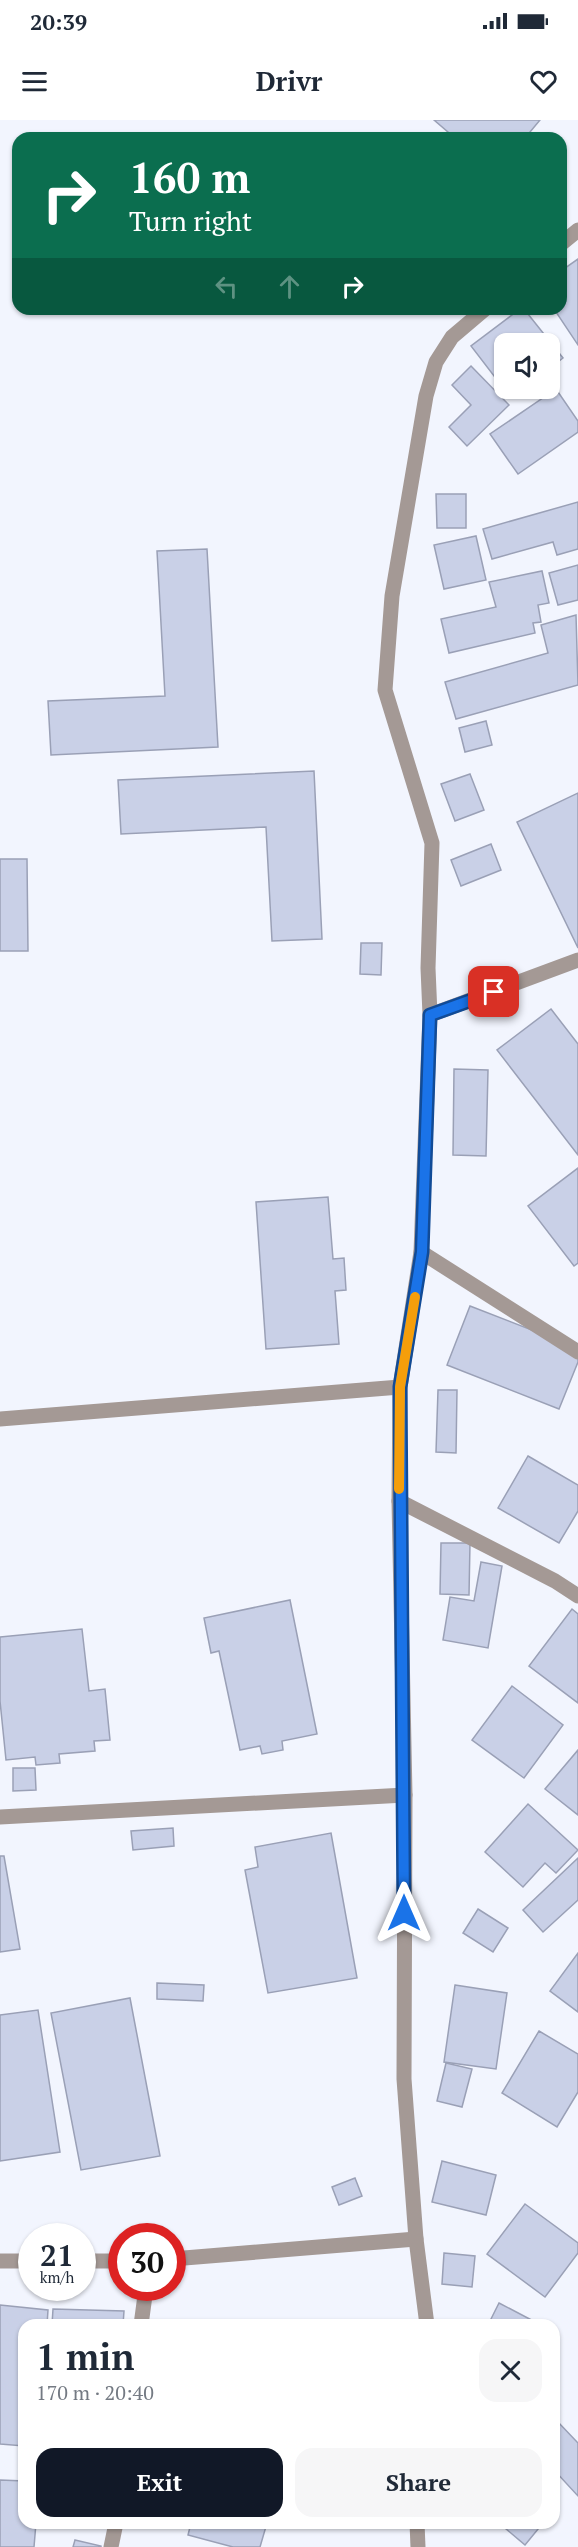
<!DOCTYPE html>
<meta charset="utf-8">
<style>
:root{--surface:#fff;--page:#f6f6f7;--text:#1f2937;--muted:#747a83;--accent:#111827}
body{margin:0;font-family:"PT Serif",serif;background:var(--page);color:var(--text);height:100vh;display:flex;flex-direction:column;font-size:22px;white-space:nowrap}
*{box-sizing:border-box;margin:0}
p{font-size:20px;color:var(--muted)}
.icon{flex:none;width:33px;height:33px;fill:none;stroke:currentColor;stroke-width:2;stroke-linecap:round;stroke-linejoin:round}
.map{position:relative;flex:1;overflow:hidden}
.drawer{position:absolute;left:18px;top:2199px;width:542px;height:210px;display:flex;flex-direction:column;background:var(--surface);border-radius:18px;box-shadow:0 2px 4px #0004}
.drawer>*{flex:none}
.hud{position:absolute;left:12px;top:12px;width:555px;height:183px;border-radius:18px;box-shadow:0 2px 4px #0004;background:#0b6e4f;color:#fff;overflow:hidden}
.fabs{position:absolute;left:494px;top:213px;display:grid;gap:12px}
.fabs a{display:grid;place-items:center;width:66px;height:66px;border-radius:12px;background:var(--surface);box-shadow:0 2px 4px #0004;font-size:30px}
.speed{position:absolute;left:18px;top:2103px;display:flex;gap:12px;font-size:30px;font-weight:700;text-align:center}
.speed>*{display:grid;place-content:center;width:78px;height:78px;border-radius:50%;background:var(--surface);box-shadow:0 2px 4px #0004;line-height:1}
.speed small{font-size:15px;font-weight:400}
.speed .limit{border:9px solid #d22;background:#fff;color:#111}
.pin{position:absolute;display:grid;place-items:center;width:51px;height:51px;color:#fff;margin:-26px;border-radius:12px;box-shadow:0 3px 9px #0006}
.me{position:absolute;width:66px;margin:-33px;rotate:0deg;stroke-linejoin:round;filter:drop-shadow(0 0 4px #0008)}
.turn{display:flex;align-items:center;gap:21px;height:126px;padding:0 18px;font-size:27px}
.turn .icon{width:78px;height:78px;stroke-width:2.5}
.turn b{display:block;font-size:42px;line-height:51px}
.lanes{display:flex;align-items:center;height:57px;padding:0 18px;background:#0003;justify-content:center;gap:30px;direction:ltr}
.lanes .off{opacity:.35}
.round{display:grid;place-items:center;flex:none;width:63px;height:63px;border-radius:18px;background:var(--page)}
.head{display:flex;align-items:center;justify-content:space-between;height:102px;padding:0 18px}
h1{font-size:36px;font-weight:700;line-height:45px}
.button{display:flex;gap:12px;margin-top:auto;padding:12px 18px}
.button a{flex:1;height:69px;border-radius:18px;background:var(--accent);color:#fff;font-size:24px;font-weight:700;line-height:69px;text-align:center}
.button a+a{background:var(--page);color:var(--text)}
.status{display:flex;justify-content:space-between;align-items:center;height:42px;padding:0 30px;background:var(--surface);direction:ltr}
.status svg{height:16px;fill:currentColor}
header{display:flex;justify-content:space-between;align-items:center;height:78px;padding:0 18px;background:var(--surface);font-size:27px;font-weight:700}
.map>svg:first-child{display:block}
</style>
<div class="status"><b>20:39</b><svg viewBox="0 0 49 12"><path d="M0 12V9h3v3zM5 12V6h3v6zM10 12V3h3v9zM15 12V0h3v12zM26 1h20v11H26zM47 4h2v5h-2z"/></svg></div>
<header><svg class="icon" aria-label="menu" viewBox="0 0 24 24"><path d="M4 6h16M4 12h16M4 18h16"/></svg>Drivr<svg class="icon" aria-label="heart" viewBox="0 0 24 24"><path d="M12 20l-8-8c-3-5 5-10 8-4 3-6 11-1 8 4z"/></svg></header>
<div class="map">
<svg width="578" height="2427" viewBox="0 0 578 2427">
<rect width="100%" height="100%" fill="#f2f5fe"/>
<g fill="#c9d0e7" stroke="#9aa0b6" stroke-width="1.5">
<polygon points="434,0 540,0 525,18 455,18"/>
<polygon points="578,139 578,225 554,189 561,189 561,151"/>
<polygon points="520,189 524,189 563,238 549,249 549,224 504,224 504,268 524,268 511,278 471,226"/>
<polygon points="471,246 509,285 467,326 449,307 471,285 452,265"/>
<polygon points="556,269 578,301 578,312 518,354 490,314"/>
<polygon points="436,374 466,374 466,408 437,408"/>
<polygon points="578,382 578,429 557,435 553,422 492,439 483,409"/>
<polygon points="476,416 486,460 444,469 434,425"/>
<polygon points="207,429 218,627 51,635 48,581 165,576 157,431"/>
<polygon points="578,445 578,480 558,485 549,453"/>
<polygon points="542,451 549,483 538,485 541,502 533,503 535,513 449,533 441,499 496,487 489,462"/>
<polygon points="576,495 578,565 456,599 445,562 548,533 541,505"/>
<polygon points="486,601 492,625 465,632 459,608"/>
<polygon points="314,651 322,819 272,821 266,707 121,714 118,660"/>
<polygon points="470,654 484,690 455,701 441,664"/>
<polygon points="578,673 578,828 517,702"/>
<polygon points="491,724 501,750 461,766 451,740"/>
<polygon points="0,739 27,739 28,831 0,831"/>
<polygon points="361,823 382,823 381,855 360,854"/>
<polygon points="551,889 578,924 578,1035 497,930"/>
<polygon points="454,949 488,950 486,1036 453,1035"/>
<polygon points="578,1048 578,1143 574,1146 528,1086"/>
<polygon points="328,1077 333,1139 344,1138 346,1170 335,1171 339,1224 266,1229 256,1082"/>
<polygon points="470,1186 578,1228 578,1242 559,1289 447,1245"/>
<polygon points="438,1270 457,1270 456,1333 436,1332"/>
<polygon points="528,1336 578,1365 578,1391 559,1423 498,1388"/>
<polygon points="441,1423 470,1423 469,1475 440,1474"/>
<polygon points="481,1442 502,1446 488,1528 443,1520 450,1477 474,1481"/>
<polygon points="290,1480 317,1614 282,1621 283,1630 262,1634 260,1626 240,1630 219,1531 211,1533 204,1498"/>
<polygon points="572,1489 578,1494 578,1583 529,1546"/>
<polygon points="82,1509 89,1571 105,1569 110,1620 94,1621 95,1631 59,1634 60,1643 36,1645 35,1637 6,1640 0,1581 0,1517"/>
<polygon points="512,1566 563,1605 524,1658 472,1620"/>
<polygon points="578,1630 578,1695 545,1669"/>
<polygon points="13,1648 35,1648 36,1670 13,1671"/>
<polygon points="528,1684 578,1730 556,1753 545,1743 523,1767 485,1732"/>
<polygon points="173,1708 174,1726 133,1730 131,1711"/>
<polygon points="331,1713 357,1858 268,1873 245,1750 258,1747 255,1727"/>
<polygon points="0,1736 4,1736 20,1829 0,1832"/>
<polygon points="578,1738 578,1780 543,1812 523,1790"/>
<polygon points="478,1789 508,1808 493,1832 463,1813"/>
<polygon points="578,1833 578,1892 550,1871"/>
<polygon points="157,1863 204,1865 203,1881 157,1879"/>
<polygon points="455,1865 507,1873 496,1949 444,1942"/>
<polygon points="130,1878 160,2036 81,2050 51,1893"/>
<polygon points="38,1890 60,2032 0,2041 0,1895"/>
<polygon points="539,1911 578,1934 578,1972 557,2007 502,1973"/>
<polygon points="446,1943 472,1949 462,1987 437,1981"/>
<polygon points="442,2041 496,2055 486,2095 432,2082"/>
<polygon points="355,2058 362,2076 339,2085 332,2067"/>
<polygon points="525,2084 578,2123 578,2133 545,2177 487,2134"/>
<polygon points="444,2133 475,2136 472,2167 442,2164"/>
<polygon points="499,2183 541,2205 488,2205"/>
<polygon points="0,2185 48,2190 47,2205 24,2205 24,2326 0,2324"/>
<polygon points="53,2189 124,2191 123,2205 52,2205"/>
<polygon points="558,2302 578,2323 578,2376 554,2350 554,2307"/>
<polygon points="0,2360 24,2361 24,2403 36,2403 34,2427 0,2427"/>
<polygon points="191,2403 267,2403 260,2427 233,2427 188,2415"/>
<polygon points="499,2403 543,2403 525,2425"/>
<polygon points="75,2420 101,2426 101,2427 73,2427"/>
</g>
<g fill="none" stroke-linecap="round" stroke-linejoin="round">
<g stroke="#a49995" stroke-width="15">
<polyline points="561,124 578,110"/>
<polyline points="430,895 578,840"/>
<polyline points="421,1132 578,1232"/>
<polyline points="0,1299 400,1267"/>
<polyline points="399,1381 555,1461 578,1476"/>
<polyline points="0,1697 405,1675"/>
<polyline points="172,2139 416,2119"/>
<polyline points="0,2141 32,2141"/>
<polyline points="82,2141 122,2141"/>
<polyline points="141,2205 146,2168"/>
<polyline points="427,2205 416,2119 404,1959 405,1675 399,1381 400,1267 421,1132 430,895 428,848 432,723 385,570 392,476 426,276 436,242 452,217 485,189"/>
<polyline points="417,2403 418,2427"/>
<polyline points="111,2427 116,2403"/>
</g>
</g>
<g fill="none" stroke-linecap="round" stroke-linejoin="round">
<defs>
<polyline id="route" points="404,1793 400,1267 422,1132 430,895 494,872"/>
</defs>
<use href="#route" stroke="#114b97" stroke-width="15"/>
<use href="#route" stroke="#1a73e8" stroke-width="10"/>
<polyline stroke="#f59e0b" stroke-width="10" points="399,1369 400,1267 415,1177"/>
</g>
</svg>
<div class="fabs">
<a><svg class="icon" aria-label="sound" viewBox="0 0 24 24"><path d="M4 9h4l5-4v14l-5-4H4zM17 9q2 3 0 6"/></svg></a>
</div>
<div class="speed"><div>21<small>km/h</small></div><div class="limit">30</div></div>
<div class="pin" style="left:494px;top:872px;background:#d93025"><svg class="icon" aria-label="arrive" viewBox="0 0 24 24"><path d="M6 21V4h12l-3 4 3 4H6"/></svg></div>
<svg class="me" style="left:404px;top:1793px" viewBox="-20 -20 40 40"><path d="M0-17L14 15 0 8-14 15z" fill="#1a73e8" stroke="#fff" stroke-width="4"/></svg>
<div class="hud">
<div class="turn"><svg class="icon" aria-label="right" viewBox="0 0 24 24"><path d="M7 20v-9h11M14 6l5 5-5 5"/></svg><div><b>160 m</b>Turn right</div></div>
<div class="lanes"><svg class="icon off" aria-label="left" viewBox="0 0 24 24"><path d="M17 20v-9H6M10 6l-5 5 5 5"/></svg><svg class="icon off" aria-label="ahead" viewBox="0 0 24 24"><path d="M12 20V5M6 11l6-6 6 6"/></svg><svg class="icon" aria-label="right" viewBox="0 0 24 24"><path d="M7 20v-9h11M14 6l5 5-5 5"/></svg></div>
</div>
<section class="drawer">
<div class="head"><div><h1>1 min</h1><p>170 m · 20:40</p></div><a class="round"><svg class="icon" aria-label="close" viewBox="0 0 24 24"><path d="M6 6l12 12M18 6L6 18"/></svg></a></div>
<div class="button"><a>Exit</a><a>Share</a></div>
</section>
</div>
